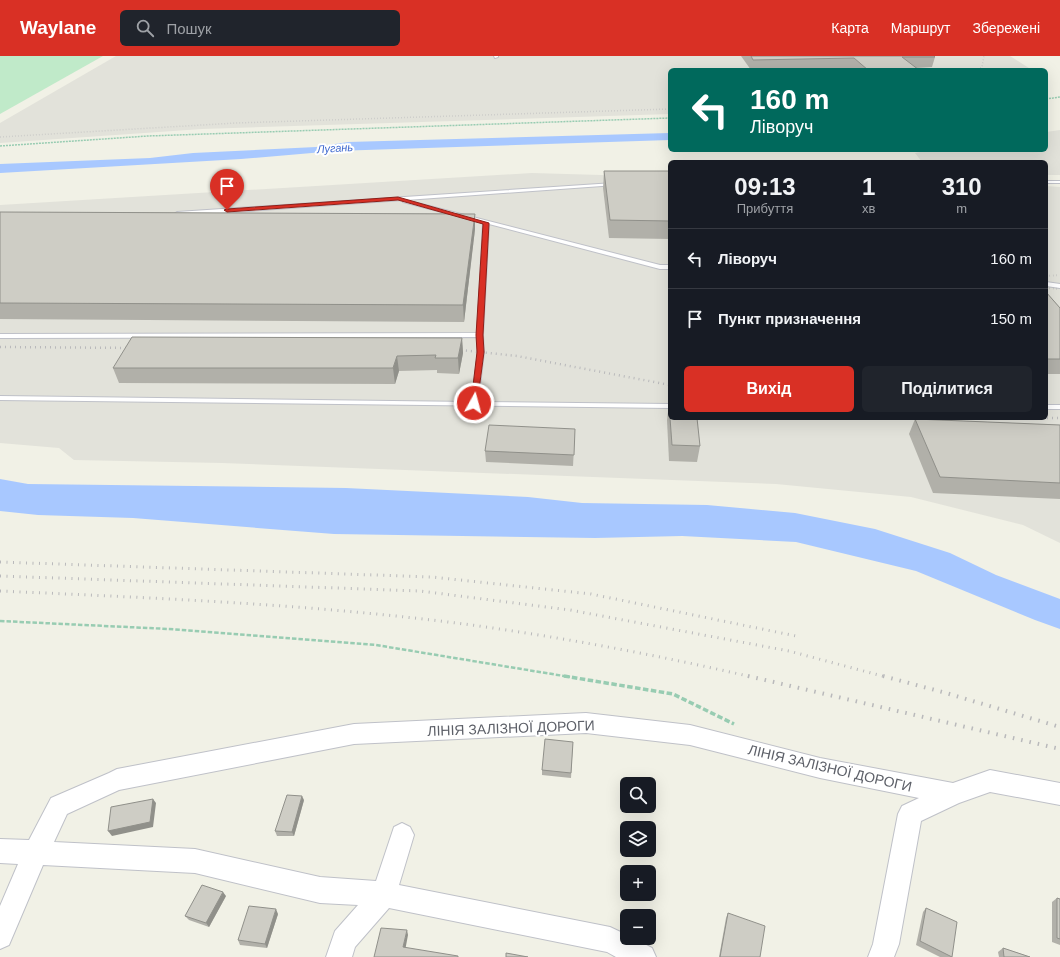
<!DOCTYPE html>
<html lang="uk">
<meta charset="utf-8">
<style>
:root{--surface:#171b24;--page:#20242c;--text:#f1f3f6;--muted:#9ea1a6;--line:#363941;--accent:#d93025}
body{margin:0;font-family:Arial,sans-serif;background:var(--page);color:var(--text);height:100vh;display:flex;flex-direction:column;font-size:15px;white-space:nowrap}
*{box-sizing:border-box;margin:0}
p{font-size:13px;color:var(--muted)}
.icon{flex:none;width:22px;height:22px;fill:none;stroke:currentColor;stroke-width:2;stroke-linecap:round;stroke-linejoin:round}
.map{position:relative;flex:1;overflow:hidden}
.details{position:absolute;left:668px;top:104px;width:380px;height:260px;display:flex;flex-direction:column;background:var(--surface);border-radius:6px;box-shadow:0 4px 16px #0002}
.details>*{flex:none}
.hud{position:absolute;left:668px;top:12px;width:380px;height:84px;border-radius:6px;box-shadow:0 4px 16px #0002;background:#00695c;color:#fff;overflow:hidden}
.buttons{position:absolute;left:620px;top:721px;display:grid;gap:8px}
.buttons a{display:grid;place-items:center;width:36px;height:36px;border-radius:6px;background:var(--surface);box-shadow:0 4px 16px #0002;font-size:20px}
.pin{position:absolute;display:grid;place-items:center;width:34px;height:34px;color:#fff;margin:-41px -17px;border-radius:50% 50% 50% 0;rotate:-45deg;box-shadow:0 0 4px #0007}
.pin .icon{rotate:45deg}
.me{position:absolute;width:44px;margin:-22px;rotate:7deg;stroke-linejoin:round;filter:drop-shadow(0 0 3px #0008)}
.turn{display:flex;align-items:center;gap:14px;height:84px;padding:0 16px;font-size:18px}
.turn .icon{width:52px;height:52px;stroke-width:2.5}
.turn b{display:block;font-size:28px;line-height:34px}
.eta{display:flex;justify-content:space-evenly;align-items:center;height:68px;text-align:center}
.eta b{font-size:24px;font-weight:700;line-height:28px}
.primary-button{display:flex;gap:8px;margin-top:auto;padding:8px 16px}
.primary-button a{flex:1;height:46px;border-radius:6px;background:var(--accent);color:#fff;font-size:16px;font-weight:700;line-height:46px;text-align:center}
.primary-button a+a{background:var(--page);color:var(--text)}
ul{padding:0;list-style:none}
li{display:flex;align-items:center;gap:12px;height:60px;padding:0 16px;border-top:1px solid var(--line)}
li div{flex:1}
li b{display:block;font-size:15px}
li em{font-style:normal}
header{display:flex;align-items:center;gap:24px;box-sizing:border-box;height:56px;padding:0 20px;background:var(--accent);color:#fff}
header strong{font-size:19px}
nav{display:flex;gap:22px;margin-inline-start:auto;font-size:14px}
.search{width:280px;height:36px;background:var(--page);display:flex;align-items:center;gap:10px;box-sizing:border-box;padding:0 14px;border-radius:6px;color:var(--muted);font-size:15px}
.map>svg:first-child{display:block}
</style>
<header>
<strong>Waylane</strong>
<div class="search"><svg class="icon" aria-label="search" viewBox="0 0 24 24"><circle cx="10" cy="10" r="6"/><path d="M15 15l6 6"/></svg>Пошук</div>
<nav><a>Карта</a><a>Маршрут</a><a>Збережені</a></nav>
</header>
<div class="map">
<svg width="1060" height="901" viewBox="0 0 1060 901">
<rect width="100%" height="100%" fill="#f1f1e6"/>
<g fill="#e2e2da">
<polygon points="116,0 1010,0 1032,14 670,14 670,58 202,73 0,87 0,67"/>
<polygon points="1060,74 1060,119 1046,119 1046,106 922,106 915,97 931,94 1046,94 1046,76"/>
<polygon points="532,117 670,121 670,362 1046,362 1046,130 1060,131 1060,487 1023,469 911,441 776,428 222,407 74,404 59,392 0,387 0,149"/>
</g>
<polygon fill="#c0eac9" points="0,0 103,0 0,58"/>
<g fill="#a8c8ff">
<polygon points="670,77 670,84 335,95 241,103 0,117 0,108 150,102 193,97 316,91 348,86"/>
<polygon points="0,423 28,428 346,432 528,441 582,447 707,449 795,457 875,473 950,497 996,519 1060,543 1060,573 1035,564 916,515 796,486 682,480 595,482 334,478 133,462 38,459 0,455"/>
</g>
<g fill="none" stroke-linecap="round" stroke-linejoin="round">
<defs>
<g id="lane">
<polygon points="494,0 498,0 498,1 495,2"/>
<rect x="1046" y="125" width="14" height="2"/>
<polygon points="614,127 616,128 616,129 406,144 660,209 670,209 670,213 660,213 489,168 483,279 484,296 478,346 670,348 670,352 0,344 0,340 471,346 478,296 477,281 0,282 0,278 477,277 483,167 403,146 403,144 177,160 174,158 177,156"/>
<polygon points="1046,226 1060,228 1060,232 1046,230"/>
<rect x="1046" y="349" width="14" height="4"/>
</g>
<polygon id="street" points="586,657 690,669 820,702 953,727 990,714 1060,727 1060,749 990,736 959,747 921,765 899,888 894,901 868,901 873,888 898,758 902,750 919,742 820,722 690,689 586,677 354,688 119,734 67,758 54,786 195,793 320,821 376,825 394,771 402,767 410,771 414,779 399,829 610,871 627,879 627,882 633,882 652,892 656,901 616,901 607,896 389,852 355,891 352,901 326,901 335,875 358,849 320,847 195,817 43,809 9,889 0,893 0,850 18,808 0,807 0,783 29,784 51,742 109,717 117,713 354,668"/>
</defs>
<use href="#lane" stroke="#bfc1c8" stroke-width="2"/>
<use href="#street" stroke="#bfc1c8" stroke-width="2"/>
<g stroke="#98ccb2" stroke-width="1.5" stroke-dasharray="2 1" stroke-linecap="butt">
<polyline points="1046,43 1060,41"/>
<polyline points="0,90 148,80 670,62"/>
</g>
<polyline stroke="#98ccb2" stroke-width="2.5" stroke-dasharray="4.5 2" stroke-linecap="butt" points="0,565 169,573 376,589 570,621"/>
<polyline stroke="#98ccb2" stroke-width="3.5" stroke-dasharray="5.5 2.5" stroke-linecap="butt" points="564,620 673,638 734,668"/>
<use href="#lane" fill="#fff" fill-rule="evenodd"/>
<use href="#street" fill="#fff" fill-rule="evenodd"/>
<g stroke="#b9b9bb" stroke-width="1.5" stroke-dasharray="0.5 2.5" stroke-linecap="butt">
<polyline points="978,14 982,11 984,0"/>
<polyline points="0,81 236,67 670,53"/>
</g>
<g stroke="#b9b9bb" stroke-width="2" stroke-dasharray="0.5 3" stroke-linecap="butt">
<polyline points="1046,220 1060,219"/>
<polyline points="1046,232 1060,233"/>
</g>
<g stroke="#b9b9bb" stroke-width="2.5" stroke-dasharray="1 4" stroke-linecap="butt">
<polyline points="0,291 137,292"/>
<polyline points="451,293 517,300 670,329"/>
<polyline points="947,362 1060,362"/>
</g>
<g stroke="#b9b9bb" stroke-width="3" stroke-dasharray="1 5.5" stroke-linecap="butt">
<polyline points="0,506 432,521 591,538 796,580"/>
<polyline points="0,520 420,535 570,554 789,595 886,621"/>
<path d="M0,535C155,542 310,548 464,568C561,581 657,599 752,621"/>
</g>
<g stroke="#b9b9bb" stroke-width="4" stroke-dasharray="1.5 7" stroke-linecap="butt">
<polyline points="748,620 1060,693"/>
<polyline points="883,620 946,637 1060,671"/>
</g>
</g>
<g fill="#b1b0a9">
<polygon points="741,0 934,0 935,1 932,11 916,12 919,14 852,14 851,13 751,14"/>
<polygon points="604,115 670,115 670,183 609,182 603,132"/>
<polygon points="0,156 475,158 475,173 464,266 0,263"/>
<polygon points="1046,236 1060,252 1060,318 1046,318"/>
<polygon points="462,282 463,297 459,318 437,317 437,314 399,315 395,328 119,327 113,312"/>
<polygon points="669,348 700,390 697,406 669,405 667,364"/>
<polygon points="915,363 1060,369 1060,443 933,437 909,378"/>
<polygon points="575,373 573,410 486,406 485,395"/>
<polygon points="573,686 571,722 542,719 542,714"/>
<polygon points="304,744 294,780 277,780 275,775"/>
<polygon points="226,840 209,871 189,864 185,860"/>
<polygon points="1057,842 1060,843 1060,889 1052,886 1052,846"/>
<polygon points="926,852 952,901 940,901 916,889 923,856"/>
<polygon points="728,857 760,901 719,901 726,862"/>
<polygon points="278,858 267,892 240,889 238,884"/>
<polygon points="1003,892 1030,901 999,901 998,896"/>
</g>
<g fill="#90908a">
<polygon points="475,158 475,173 464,266 463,249"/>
<polygon points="462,282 463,297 459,318 458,302"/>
<polygon points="397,300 399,315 395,328 393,312"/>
<polygon points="302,740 304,744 294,780 292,776"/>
<polygon points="153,743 156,747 153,771 112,780 108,775"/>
<polygon points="223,836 226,840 209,871 206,867"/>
<polygon points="276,853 278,858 267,892 265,888"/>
<polygon points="407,874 408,879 405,895 403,891"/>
</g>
<g fill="#cecdc5" stroke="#90908a">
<polygon points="751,0 934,0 935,1 902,1 919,14 868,14 854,2 753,4"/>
<polygon points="604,115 670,115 670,165 610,164"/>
<polygon points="0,156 475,158 463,249 0,247"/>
<polygon points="1046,236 1060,252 1060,303 1046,303"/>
<polygon points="132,281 462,282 458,302 435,302 436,299 397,300 393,312 113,312"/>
<polygon points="670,362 697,362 700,390 672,389"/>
<polygon points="915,363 1060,369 1060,427 940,421"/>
<polygon points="489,369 575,373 574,399 485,395"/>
<polygon points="545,683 573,686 571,717 542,714"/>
<polygon points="287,739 302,740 292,776 275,775"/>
<polygon points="153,743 150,766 108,775 111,751"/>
<polygon points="202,829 223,836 206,867 185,860"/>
<polygon points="1057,842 1060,843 1060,883 1057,882"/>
<polygon points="249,850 276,853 265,888 238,884"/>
<polygon points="926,852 957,866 952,901 920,885"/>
<polygon points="728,857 765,870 760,901 720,901"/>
<polygon points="381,872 407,874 403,891 458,900 458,901 374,901"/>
<polygon points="1003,892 1030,901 1004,901"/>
<polygon points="506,897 528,901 506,901"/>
</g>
<polygon fill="#d93025" stroke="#8d1f18" points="398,141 489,167 483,279 484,296 477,349 472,349 471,347 477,296 476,279 483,168 398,144 227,156 224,154 227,153"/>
<g text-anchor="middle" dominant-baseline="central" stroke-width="4" stroke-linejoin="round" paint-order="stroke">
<g font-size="11" font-style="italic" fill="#3e68cf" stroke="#fff">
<text transform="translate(335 92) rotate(-4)">Лугань</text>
</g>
<g font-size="14" fill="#5d6068" stroke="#fff">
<text transform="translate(511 672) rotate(-2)">ЛІНІЯ ЗАЛІЗНОЇ ДОРОГИ</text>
<text transform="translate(830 712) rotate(13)">ЛІНІЯ ЗАЛІЗНОЇ ДОРОГИ</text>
</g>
</g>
</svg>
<div class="buttons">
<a><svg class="icon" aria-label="search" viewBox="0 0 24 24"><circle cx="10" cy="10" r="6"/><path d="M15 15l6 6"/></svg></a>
<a><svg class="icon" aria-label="layers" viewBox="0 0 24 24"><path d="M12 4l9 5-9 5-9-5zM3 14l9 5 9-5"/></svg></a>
<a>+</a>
<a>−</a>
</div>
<div class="pin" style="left:227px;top:154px;background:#d93025"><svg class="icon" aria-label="arrive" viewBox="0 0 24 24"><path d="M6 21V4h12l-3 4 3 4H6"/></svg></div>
<svg class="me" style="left:474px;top:347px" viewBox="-20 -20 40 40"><circle r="17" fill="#d93025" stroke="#fff" stroke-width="3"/><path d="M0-11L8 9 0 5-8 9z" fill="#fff"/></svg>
<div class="hud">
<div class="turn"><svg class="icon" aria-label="left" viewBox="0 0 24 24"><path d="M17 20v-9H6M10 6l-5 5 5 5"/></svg><div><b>160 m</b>Ліворуч</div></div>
</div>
<section class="details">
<div class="eta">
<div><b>09:13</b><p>Прибуття</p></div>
<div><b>1</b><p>хв</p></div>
<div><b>310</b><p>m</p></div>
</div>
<ul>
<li><svg class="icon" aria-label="left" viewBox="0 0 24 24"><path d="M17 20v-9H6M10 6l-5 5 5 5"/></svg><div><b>Ліворуч</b></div><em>160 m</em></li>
<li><svg class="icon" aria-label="arrive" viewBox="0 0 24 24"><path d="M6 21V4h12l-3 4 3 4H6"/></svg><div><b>Пункт призначення</b></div><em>150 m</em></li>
</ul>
<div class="primary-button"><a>Вихід</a><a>Поділитися</a></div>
</section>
</div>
